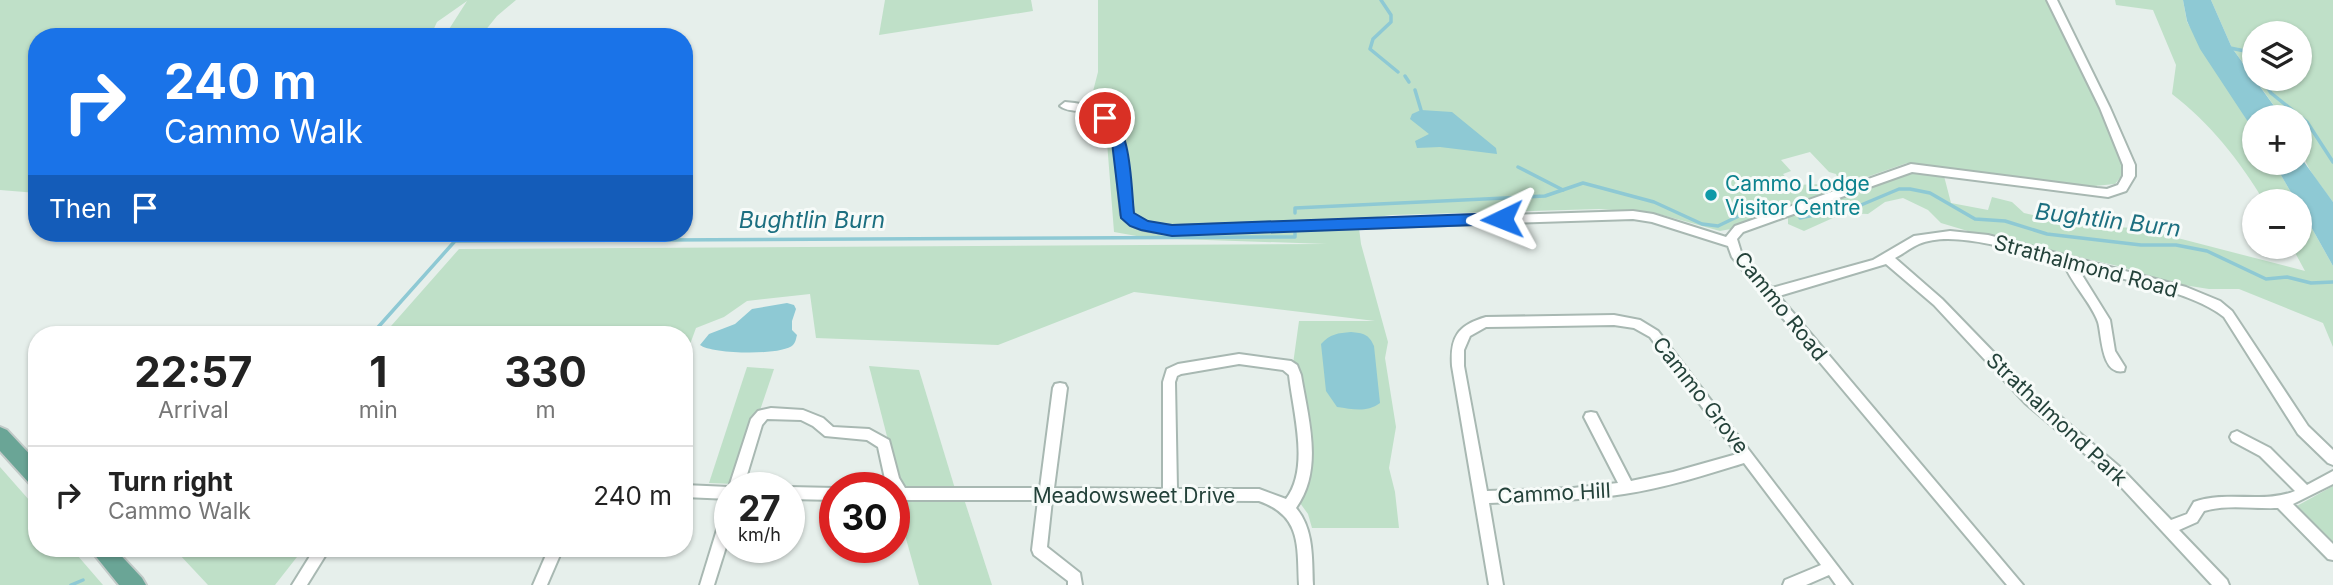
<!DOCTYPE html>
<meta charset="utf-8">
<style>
:root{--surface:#fff;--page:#f2f2f2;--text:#222;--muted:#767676;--line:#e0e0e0}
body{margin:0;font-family:Inter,sans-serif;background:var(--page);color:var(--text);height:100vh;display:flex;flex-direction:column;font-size:26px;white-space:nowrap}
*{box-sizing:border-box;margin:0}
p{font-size:23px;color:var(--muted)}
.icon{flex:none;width:38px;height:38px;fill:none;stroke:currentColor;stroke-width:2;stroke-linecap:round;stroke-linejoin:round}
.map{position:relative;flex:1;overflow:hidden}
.side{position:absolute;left:28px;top:326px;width:665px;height:231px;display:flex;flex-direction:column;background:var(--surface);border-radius:28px;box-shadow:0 2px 5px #0004}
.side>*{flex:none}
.top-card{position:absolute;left:28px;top:28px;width:665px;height:214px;border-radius:28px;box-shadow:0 2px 5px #0004;background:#1a73e8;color:#fff;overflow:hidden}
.fabs{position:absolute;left:2242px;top:21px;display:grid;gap:14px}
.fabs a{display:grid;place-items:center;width:70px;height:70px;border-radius:50%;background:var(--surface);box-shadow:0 2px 5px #0004;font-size:35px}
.speed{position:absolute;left:714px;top:472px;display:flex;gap:14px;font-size:35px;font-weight:700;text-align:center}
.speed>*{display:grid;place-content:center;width:91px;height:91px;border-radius:50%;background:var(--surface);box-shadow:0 2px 5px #0004;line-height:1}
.speed small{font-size:18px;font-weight:400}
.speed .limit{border:10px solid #d22;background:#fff;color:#111}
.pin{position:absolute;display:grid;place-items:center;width:60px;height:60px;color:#fff;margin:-30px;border:4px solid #fff;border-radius:50%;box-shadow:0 2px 7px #0007}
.me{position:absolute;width:77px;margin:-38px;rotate:268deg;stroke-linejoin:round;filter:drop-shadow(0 0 5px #0008)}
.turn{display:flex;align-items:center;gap:24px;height:147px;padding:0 21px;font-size:32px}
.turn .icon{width:91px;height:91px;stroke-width:2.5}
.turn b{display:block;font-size:49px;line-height:60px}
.then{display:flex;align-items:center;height:66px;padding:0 21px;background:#0003;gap:14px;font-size:26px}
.eta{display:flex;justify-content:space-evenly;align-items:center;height:119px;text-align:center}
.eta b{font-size:42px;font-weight:700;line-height:49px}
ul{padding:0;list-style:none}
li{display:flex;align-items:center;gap:21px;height:98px;padding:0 21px;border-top:2px solid var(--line)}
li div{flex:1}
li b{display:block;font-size:26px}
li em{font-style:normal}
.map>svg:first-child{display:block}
</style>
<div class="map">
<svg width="2333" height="585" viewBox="0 0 2333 585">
<rect width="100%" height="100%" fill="#e6efeb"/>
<g fill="#bfe0c8">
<polygon points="0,0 516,0 497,16 480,37 444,37 467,1 437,22 430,37 37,37 37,193 0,190"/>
<polygon points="885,0 1031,0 1033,11 879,35"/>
<polygon points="1098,0 2048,0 2081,66 2118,152 2124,173 2115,184 2084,187 1907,163 1841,186 1836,174 1829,172 1810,152 1781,160 1791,171 1783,174 1792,185 1824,184 1835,189 1736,228 1720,231 1655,213 1599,209 1391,215 1358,220 1361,244 1388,342 1385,358 1396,427 1389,468 1395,492 1399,528 1312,528 1308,514 1300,503 1311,472 1301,375 1293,364 1299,321 1375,321 1134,292 998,345 816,338 810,294 747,301 724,317 696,328 689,347 684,348 684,334 384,334 459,249 1327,244 1148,238 1114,232 1107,142 1094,126 1109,117 1091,99 1098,72"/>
<path d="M2115,0H2183L2187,22L2254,131V163H2274L2296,201H2264C2238,159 2211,124 2172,94L2176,65L2153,10L2116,5Z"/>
<path d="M2211,0H2333V202C2307,166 2300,164 2300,117H2282L2255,79H2300V33H2254V78L2232,48Z"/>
<polygon points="1911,170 1928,171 1944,176 1951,203 1988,210 1992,197 2012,202 2024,213 2084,226 2139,228 2305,271 2292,247 2300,247 2300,207 2333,266 2333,347 2323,323 2239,289 2209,289 2177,284 2122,267 1971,232 1941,223 1928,210 1903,198 1885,202 1868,214 1844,213 1804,231 1788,224 1788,215"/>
<polygon points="869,366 919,370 956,492 902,495"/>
<polygon points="747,367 774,369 735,484 709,483"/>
<polygon points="0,467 37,509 37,548 71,548 103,585 0,585"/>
<polygon points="2333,486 2333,545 2295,507"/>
<polygon points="894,496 963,496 992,585 919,585"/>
<polygon points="183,548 304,548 275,585 208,585 178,553"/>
</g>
<g fill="#8ec9d4">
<polygon points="2183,0 2211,0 2232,48 2282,117 2254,117 2254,131 2200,49 2187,21"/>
<polygon points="1421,110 1452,112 1496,148 1497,154 1440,147 1417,148 1415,141 1429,134 1410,119 1412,114"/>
<polygon points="2300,147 2304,162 2333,202 2333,266 2300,207 2300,201 2296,201 2274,163 2300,163"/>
<path d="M787,303L794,305L796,309L792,321V330L797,335C796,338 796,342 793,345C782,356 711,354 700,345L709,334L735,324L752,309Z"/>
<path d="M1351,332C1363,333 1369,334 1374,346L1380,403C1366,413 1353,409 1337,407L1326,391L1321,344C1330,334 1338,333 1351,332Z"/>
</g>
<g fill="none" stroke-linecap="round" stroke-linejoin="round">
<g stroke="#8ec9d4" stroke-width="3.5">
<polyline points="1381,0 1391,15 1391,22 1373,39 1370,49 1398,72"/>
<polyline points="2230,48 2245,51 2254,66"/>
<polyline points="1405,76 1409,82"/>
<polyline points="2262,79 2271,93 2307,122 2333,162"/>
<polyline points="1415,90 1421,110"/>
<polyline points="1518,167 1563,190"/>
<polyline points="1295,213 1295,208 1545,196 1583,183 1654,202 1702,224 1718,226 1745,213 1755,214"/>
<polyline points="1800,218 1861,205 1899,189 1910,189 1930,193 1975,219 2005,221 2047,234 2141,245 2176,245 2207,251 2266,279 2287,277 2311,283 2333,282"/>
<polyline points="372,334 455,241 1295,237 1295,233"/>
<polyline points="133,555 146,548"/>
<polyline points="71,585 83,580"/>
</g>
<defs>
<g id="minor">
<path d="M2047,0H2057L2110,108L2135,165V176L2126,191L2108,197L1912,172L1743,232L1737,239L1741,252L1772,288L1873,260L1914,236L1950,231L1988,235L2186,287L2220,301L2232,311L2308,426L2333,450V465L2328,463L2298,434L2224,317C2192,291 2119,279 2077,267L2110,320L2115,351L2125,367L2124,371C2101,376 2102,335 2098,322C2092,304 2072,284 2064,264C2027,254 1955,228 1919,244C1910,248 1903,254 1895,258L1942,299L2035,395L2121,468L2171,520L2187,514L2194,502C2227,490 2263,504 2295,491L2260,456L2232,441L2230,437L2232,433L2237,431L2270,448L2307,485L2333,471V484L2293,504L2333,544V560L2328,559L2278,508C2253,509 2228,504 2204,511L2197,522L2179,530L2227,580L2229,585H2212L2111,476L2025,403L1934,305L1886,264L1779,296L2023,585H2007L1765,297L1732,257L1728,246L1652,222L1633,219L1172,234C1154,232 1132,232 1121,215L1113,133C1104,120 1092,113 1077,111C1070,110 1065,110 1060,106L1065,102C1091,104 1109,111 1123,133L1133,214L1148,223L1172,226L1633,211L1653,214L1726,237L1735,226L1911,164L2097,188L2107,189L2118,185L2123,176V165L2100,108Z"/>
<path d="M1614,315L1640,320L1658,331L1852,585H1836L1829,575L1806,585H1783L1785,580L1821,565L1744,463C1705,475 1665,488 1624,494C1579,501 1534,501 1489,503L1503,585H1489L1452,366C1450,337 1458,325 1486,317ZM1614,325L1634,328L1650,337L1737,454L1673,472L1631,481L1596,413L1591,412L1586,413L1584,417L1618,483L1573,488L1487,491L1464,366V350L1470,336L1486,327Z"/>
<path d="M1239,354L1291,361L1297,365L1301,375C1308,418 1324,469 1296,508C1314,529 1312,559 1313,585H1299C1297,546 1302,516 1259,501L1052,500L1047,547L1080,573L1082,585H1068V581L1034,555L1032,550L1038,500H894V488H890L885,479L878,447L867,440L825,436L813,426L801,420L767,419L762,425L743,488H730V499L684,497V485L729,487L751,419L758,411L771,408L803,410L823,418L833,427L869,429L889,440L899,478L905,488H1040L1053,388L1055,384L1060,383L1065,384L1067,388L1054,488L1163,489V382L1167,369L1178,364ZM1239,364L1283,370L1289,375C1293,412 1310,468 1286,499L1259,489H1177L1175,382L1177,376L1181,374Z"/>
<polygon points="789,487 835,488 835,500 789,499 789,488 786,488"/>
<polygon points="730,504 730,534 714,585 700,585 723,510 725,506"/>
<polygon points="315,548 330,548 307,585 292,585"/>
<polygon points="549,548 563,548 547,585 533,585"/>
</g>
<g id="primary">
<polygon points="0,427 7,430 37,462 37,486 29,483 0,451"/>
<polygon points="89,548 114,548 142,578 146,585 119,585"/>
</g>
</defs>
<use href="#minor" stroke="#a8b8b2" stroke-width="4"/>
<use href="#primary" stroke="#c2cac8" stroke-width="4"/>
<use href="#minor" fill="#fff" fill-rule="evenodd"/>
<use href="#primary" fill="#6aa596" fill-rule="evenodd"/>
</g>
<path fill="#1a73e8" stroke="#114b97" stroke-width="2" d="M1105,113C1132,122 1131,188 1134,213L1148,221L1172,225L1502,213L1510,219L1502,224L1172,236L1141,230L1130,226L1121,218L1111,134L1098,118Z"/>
<circle fill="#0f9aa8" stroke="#f7fbf9" stroke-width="2.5" cx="1711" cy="195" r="7"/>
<g text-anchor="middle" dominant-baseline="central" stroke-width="6" stroke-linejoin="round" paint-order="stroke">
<g font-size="21" fill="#0d838f" stroke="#f7fbf9" text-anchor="start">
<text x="1725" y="183">Cammo Lodge<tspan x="1725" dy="24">Visitor Centre</tspan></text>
</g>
<g font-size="21" fill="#24423a" stroke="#f7fbf9">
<text transform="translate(2086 266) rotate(15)">Strathalmond Road</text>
<text transform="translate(1781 306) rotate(51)">Cammo Road</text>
<text transform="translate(1701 395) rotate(52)">Cammo Grove</text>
<text transform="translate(2057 419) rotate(43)">Strathalmond Park</text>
<text transform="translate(1554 493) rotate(-3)">Cammo Hill</text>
<text x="1134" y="495">Meadowsweet Drive</text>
</g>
<g font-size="23" font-style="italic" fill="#1c6f80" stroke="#f7fbf9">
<text x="812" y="220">Bughtlin Burn</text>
<text transform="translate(2108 220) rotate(7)">Bughtlin Burn</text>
</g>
</g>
</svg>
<div class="fabs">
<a><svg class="icon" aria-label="layers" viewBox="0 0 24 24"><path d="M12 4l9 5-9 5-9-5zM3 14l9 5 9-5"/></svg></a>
<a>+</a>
<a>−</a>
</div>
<div class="speed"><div>27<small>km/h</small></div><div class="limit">30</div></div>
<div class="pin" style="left:1105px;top:118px;background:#d93025"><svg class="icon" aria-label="arrive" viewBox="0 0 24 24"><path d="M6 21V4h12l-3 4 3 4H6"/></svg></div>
<svg class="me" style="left:1502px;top:219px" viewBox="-20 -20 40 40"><path d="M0-17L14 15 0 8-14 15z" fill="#1a73e8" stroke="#fff" stroke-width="4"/></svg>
<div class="top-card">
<div class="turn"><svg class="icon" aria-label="right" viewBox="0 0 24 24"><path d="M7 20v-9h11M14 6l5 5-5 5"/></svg><div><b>240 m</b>Cammo Walk</div></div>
<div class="then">Then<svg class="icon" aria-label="arrive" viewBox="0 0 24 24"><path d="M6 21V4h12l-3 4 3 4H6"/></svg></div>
</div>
<section class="side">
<div class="eta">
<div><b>22:57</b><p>Arrival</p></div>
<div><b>1</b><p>min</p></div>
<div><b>330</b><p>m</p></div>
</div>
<ul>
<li><svg class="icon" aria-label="right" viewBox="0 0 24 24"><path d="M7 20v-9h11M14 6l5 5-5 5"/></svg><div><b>Turn right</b><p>Cammo Walk</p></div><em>240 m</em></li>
</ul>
</section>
</div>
